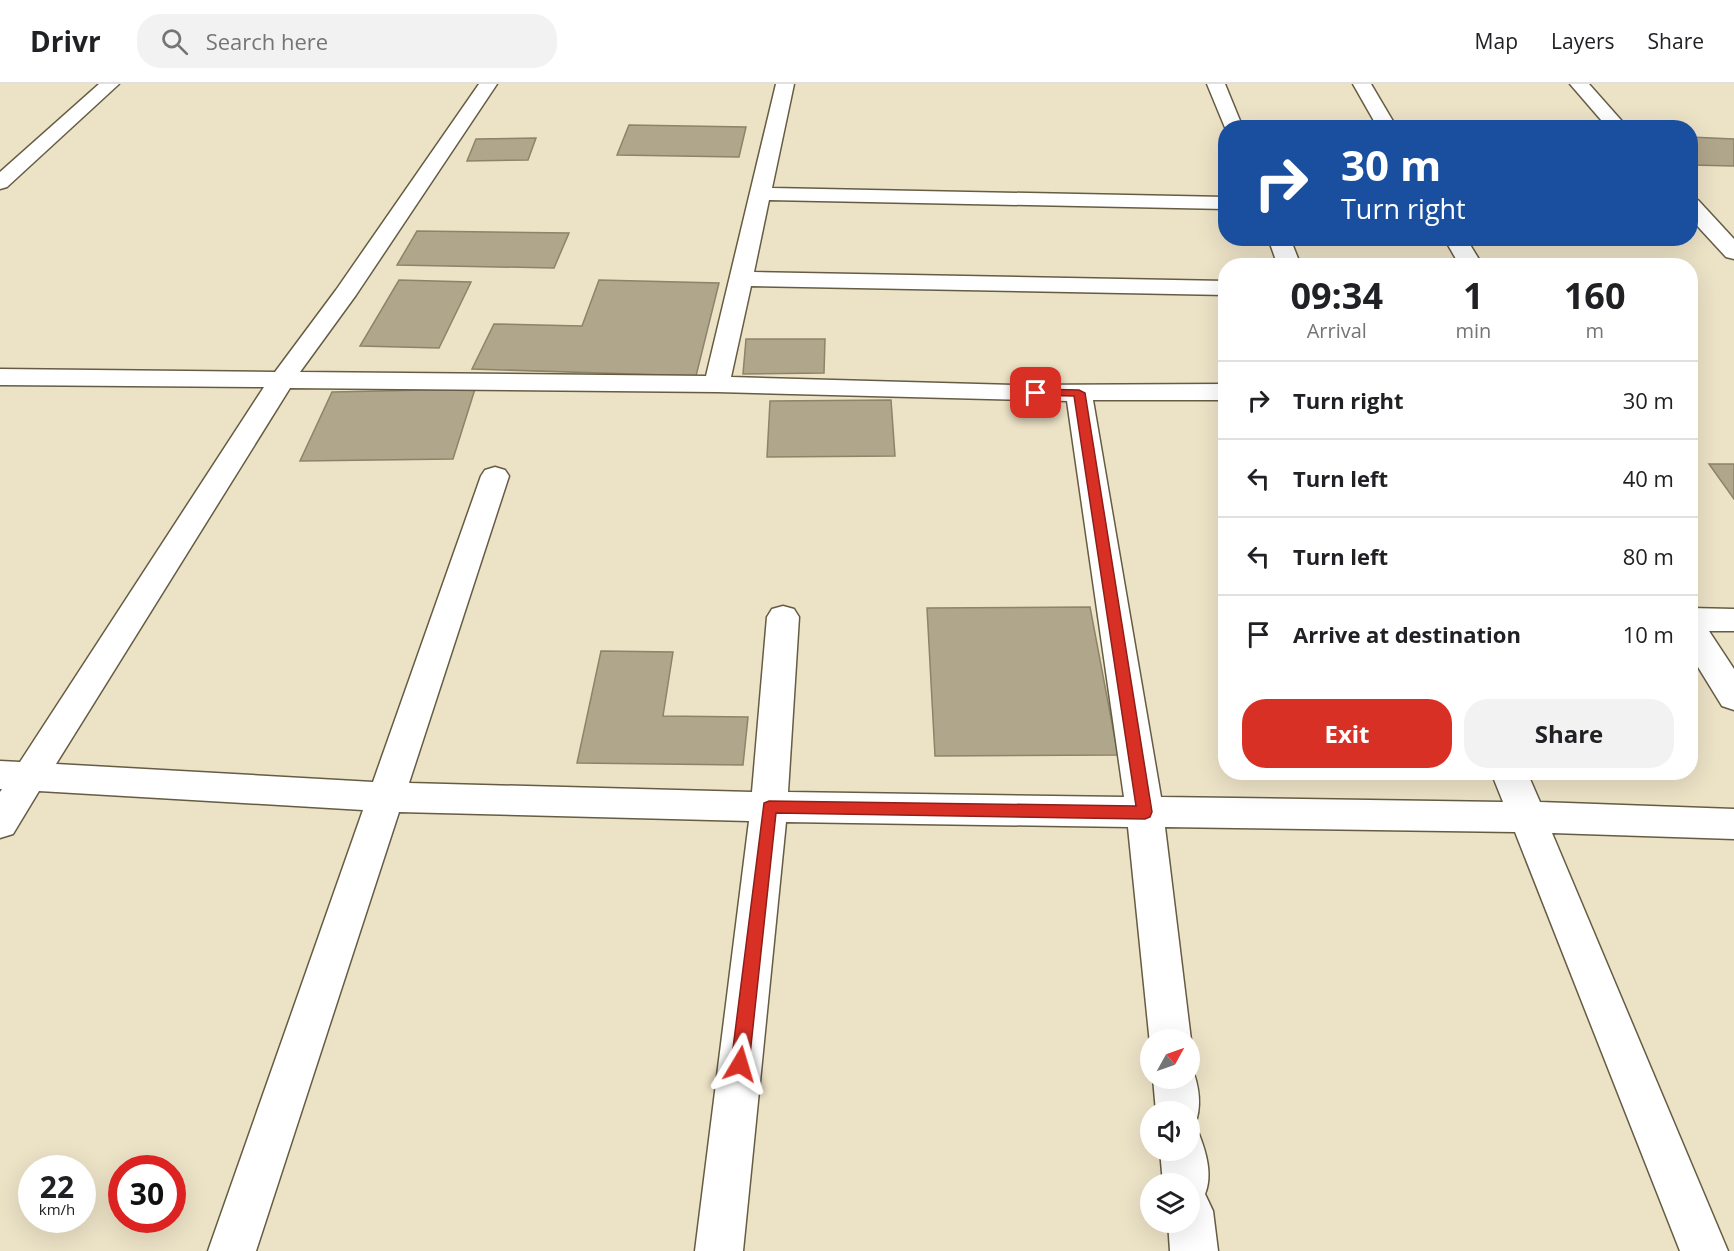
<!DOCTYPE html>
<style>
:root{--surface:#fff;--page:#f2f2f2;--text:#202124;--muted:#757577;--line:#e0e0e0;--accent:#d93025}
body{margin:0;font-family:"Open Sans",sans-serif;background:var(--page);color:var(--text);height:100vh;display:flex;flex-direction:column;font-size:22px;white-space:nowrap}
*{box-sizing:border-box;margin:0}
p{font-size:20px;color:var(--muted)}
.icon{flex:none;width:33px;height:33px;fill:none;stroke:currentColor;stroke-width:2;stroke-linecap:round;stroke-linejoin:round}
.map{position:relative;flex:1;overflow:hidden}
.details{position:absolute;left:1218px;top:174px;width:480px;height:522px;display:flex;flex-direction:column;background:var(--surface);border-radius:24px;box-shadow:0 6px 24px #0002}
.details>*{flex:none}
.top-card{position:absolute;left:1218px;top:36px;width:480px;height:126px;border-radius:24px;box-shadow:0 6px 24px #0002;background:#1a4fa0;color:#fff;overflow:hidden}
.needle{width:39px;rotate:50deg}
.controls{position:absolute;left:1140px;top:945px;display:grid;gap:12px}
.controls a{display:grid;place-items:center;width:60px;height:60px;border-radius:50%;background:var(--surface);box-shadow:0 6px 24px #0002;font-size:30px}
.speed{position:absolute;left:18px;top:1071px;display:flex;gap:12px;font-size:30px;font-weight:700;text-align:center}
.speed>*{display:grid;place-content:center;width:78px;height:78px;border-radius:50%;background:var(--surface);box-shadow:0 6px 24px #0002;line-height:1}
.speed small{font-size:15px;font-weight:400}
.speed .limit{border:9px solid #d22;background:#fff;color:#111}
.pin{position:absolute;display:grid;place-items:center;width:51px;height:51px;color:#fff;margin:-26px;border-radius:12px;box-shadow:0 3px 9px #0006}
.me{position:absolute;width:66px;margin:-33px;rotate:7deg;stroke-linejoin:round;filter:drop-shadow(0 0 4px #0008)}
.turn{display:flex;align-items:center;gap:21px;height:126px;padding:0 24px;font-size:27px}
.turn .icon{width:78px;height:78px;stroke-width:2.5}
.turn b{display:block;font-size:42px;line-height:51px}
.eta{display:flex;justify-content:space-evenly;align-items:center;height:102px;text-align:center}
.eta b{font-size:36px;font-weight:700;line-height:42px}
.button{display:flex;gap:12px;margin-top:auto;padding:12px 24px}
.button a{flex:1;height:69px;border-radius:24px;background:var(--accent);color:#fff;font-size:24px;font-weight:700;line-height:69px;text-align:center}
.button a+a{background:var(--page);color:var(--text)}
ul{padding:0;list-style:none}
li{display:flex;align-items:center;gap:18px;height:78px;padding:0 24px;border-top:2px solid var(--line)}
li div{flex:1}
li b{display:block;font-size:22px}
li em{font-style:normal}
header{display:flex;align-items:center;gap:36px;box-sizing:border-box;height:84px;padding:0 30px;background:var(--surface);border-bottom:2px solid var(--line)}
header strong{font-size:28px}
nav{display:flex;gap:33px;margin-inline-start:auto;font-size:21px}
.search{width:420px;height:54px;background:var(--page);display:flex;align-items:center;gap:15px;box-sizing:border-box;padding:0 21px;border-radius:24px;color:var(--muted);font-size:22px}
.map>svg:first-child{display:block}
</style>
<header>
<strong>Drivr</strong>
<div class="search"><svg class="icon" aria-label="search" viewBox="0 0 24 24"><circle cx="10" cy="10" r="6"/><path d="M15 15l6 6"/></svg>Search here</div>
<nav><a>Map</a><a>Layers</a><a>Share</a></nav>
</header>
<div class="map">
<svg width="1734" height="1167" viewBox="0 0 1734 1167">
<rect width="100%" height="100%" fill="#ece2c6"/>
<g fill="#b0a68b" stroke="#8c8369" stroke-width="1.5">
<polygon points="629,41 746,43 739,73 617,71"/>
<polygon points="1690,53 1734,55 1734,82 1690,81"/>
<polygon points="536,54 528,76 467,77 476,55"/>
<polygon points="417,147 569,149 554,184 397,181"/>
<polygon points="399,196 471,198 439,264 360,262"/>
<polygon points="599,196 719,199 696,292 472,285 494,240 582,242"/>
<polygon points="746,255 825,255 824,289 743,290"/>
<polygon points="475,305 453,375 300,377 332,308"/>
<polygon points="891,316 895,372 767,373 770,317"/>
<polygon points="1709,380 1734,380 1734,415"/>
<polygon points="1090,523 1118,671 935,672 927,524"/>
<polygon points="601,567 673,568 663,632 748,633 743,681 577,679"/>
</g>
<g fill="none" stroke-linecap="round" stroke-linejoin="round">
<defs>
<g id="street">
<polygon points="99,0 119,0 7,103 0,105 0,88"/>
<path d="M479,0H497L356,211L300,288L706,292L776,0H794L772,104L1226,113V125L769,116L754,188L1226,197V211L751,202L731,293L1014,301L1226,300V316H1093L1161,713L1503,718L1491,688H1527L1540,718L1734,725V755L1552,749L1728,1167H1680L1515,748L1165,743L1191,956L1190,960V956H1150V960L1128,743L786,738L743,1167H695L749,737L399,728L256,1167H208L363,726L39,707L13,750L0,754V708L2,705H0V677L20,678L264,303L0,301V285L275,288L336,206ZM290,304L717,308L1067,317L1124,713L788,708L799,533L794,525L783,522L772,525L767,533L752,708L409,699L509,392L505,386L495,383L485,386L481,392L373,698L56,680Z"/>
<polygon points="1207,0 1225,0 1243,44 1226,44 1226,46"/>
<polygon points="1353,0 1371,0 1397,44 1378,44"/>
<polygon points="1570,0 1589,0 1628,44 1608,44"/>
<polygon points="1690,115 1698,116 1734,155 1734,175 1726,173 1690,134"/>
<polygon points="1268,154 1290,154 1301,182 1278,182"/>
<polygon points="1444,154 1466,154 1483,182 1460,182"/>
<polygon points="1690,524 1734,525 1734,547 1709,547 1734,585 1734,626 1722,622 1690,570"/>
<path d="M1190,979C1199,1000 1203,1022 1194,1043L1190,1045V1028H1156L1153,994H1190Z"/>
<path d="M1190,1046L1199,1050C1206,1068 1213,1091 1205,1110L1213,1127L1218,1167H1170L1168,1138H1190V1100H1163L1160,1066H1190Z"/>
</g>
</defs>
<use href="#street" stroke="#655c43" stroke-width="3"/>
<use href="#street" fill="#fff" fill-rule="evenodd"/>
</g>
<polygon fill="#d93025" stroke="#8d1f18" stroke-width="1.5" points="1036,305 1079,306 1085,309 1152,728 1150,733 1145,735 776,729 749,980 746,986 740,989 734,986 731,980 764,719 769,717 1136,722 1074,312 1032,311 1032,306"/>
</svg>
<div class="controls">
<a><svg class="needle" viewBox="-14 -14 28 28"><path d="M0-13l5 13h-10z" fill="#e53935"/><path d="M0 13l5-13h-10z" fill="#757577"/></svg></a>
<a><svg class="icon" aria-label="sound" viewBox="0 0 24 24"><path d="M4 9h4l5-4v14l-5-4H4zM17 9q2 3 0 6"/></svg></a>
<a><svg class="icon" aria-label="layers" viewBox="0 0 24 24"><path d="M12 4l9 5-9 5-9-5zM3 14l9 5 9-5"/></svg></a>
</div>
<div class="speed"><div>22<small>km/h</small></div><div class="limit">30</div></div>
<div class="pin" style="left:1036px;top:309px;background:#d93025"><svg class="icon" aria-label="arrive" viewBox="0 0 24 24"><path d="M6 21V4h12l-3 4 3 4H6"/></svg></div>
<svg class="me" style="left:740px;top:980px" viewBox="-20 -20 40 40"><path d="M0-17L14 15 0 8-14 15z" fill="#d93025" stroke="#fff" stroke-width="4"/></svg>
<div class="top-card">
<div class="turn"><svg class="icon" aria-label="right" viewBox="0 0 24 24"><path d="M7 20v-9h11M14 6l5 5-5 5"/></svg><div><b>30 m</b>Turn right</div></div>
</div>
<section class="details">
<div class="eta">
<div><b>09:34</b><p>Arrival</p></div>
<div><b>1</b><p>min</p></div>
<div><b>160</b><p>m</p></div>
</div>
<ul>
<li><svg class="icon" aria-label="right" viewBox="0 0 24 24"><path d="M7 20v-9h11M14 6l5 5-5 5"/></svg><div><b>Turn right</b></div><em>30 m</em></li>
<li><svg class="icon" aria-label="left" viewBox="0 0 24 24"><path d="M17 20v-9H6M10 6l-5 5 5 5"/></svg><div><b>Turn left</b></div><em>40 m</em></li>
<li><svg class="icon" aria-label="left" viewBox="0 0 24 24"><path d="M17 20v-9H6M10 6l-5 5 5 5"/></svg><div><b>Turn left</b></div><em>80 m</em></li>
<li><svg class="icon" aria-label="arrive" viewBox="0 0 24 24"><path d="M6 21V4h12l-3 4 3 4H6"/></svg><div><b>Arrive at destination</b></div><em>10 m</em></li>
</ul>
<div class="button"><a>Exit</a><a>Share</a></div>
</section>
</div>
